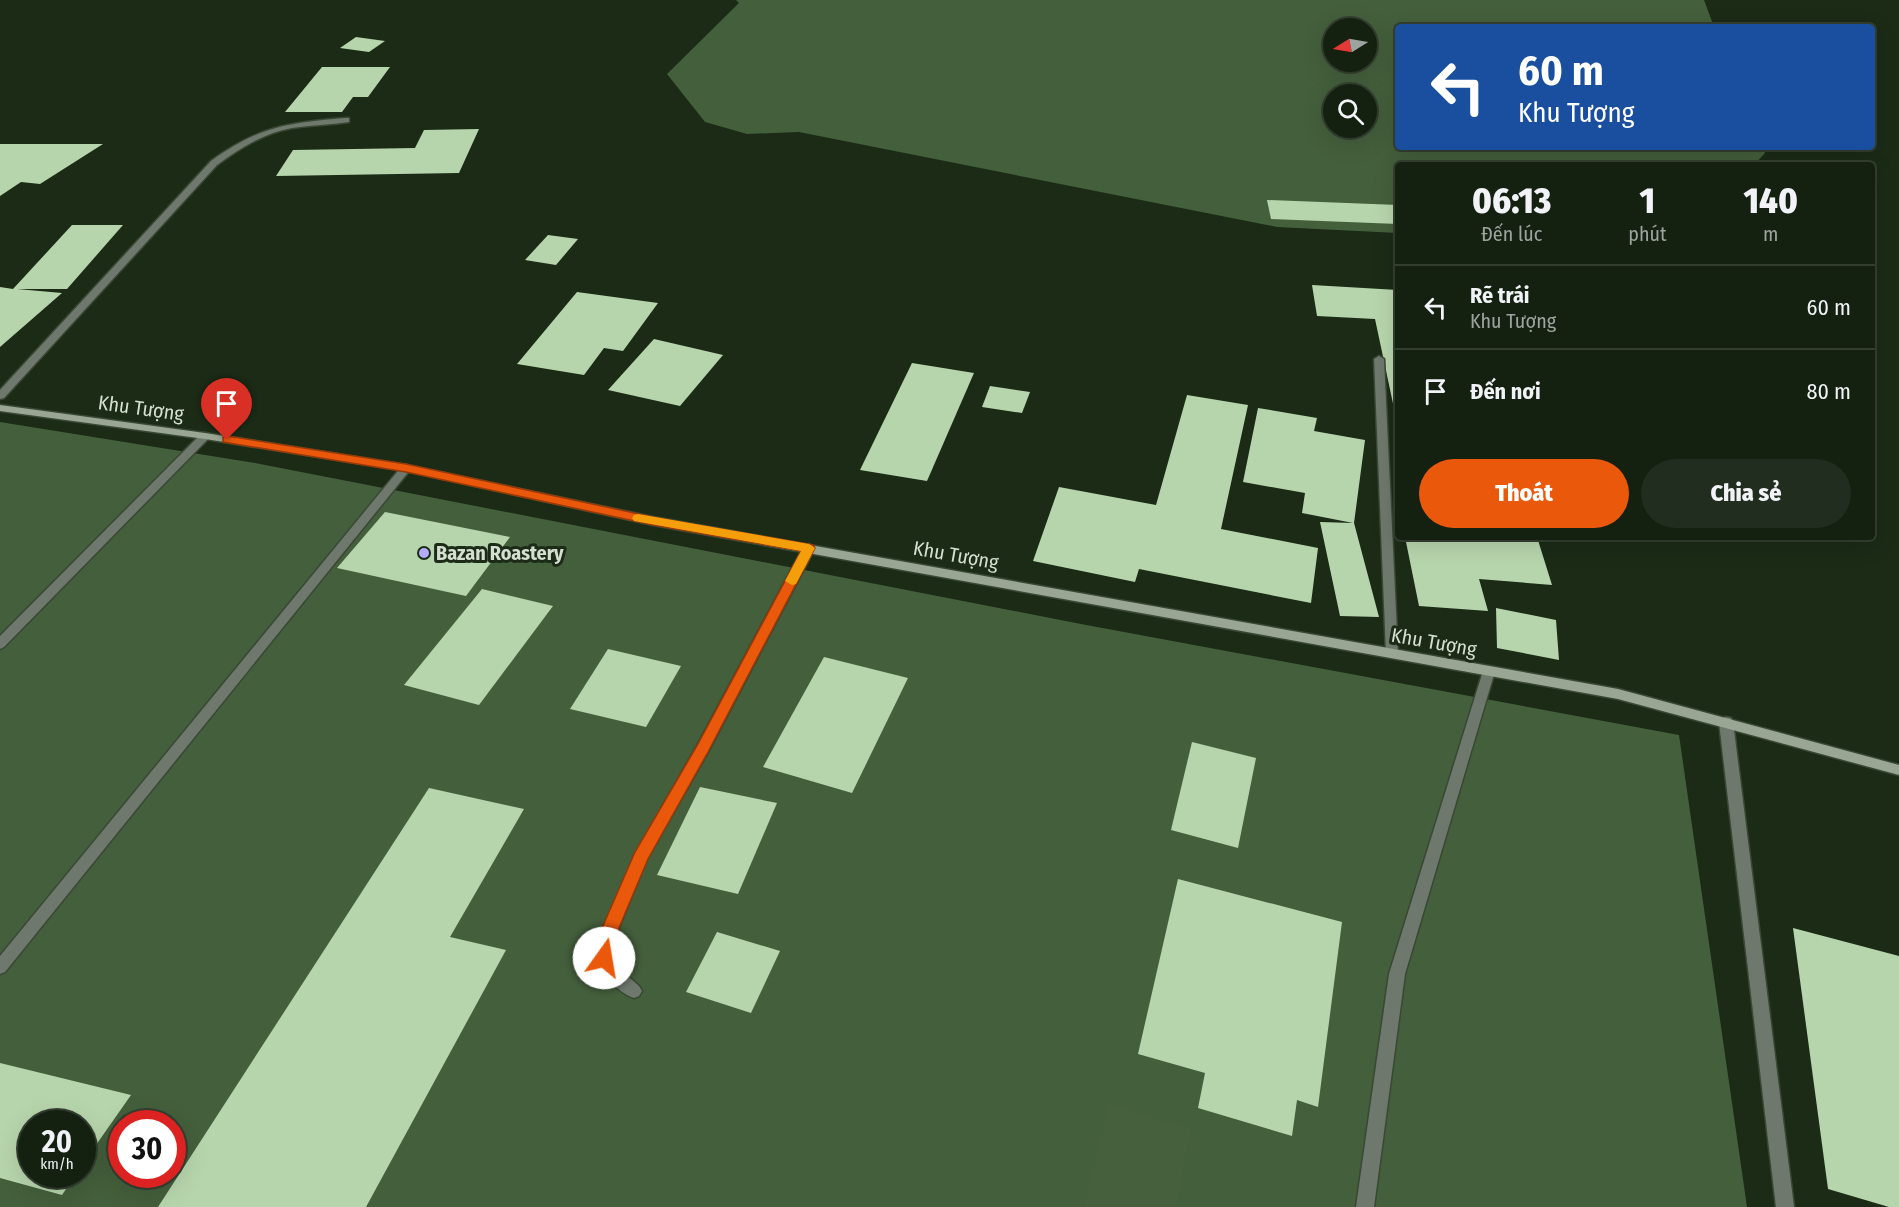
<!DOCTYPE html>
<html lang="vi">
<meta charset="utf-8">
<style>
:root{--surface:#142010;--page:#212d1e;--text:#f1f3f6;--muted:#9da39f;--line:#333e30;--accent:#ea580c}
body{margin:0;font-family:"Fira Sans Condensed",sans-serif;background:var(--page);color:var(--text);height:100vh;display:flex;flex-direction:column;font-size:22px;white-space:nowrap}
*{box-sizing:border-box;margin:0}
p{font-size:20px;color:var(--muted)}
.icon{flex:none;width:33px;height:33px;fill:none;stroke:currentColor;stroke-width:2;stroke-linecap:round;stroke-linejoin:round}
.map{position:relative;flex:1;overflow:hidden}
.side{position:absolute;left:1395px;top:162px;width:480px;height:378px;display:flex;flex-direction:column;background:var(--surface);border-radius:6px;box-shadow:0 6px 24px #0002,0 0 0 2px var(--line)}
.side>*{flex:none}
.hud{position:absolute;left:1395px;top:24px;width:480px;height:126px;border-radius:6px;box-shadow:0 6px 24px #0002,0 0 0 2px var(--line);background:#1a4fa0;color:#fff;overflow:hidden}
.needle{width:39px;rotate:259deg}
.fabs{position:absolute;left:1323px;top:18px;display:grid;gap:12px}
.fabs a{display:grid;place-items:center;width:54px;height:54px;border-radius:50%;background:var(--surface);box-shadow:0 6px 24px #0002,0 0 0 2px var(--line);font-size:30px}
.speed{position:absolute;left:18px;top:1110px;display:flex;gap:12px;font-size:30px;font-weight:700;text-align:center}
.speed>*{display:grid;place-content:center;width:78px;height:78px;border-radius:50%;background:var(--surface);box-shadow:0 6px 24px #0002,0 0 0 2px var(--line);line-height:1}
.speed small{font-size:15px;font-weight:400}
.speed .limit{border:9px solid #d22;background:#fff;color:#111}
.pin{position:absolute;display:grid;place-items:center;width:51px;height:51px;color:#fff;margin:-62px -26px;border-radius:50% 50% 50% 0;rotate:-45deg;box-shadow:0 0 6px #0007}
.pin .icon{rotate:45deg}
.me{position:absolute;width:66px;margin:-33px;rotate:13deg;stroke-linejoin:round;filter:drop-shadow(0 0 4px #0008)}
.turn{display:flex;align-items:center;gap:21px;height:126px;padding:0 24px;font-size:27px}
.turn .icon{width:78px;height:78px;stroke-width:2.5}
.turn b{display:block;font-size:42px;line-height:51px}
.eta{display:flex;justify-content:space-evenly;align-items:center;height:102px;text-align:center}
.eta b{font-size:36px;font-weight:800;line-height:42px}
.action{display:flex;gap:12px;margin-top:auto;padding:12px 24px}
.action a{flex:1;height:69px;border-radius:36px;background:var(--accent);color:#fff;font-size:24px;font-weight:800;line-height:69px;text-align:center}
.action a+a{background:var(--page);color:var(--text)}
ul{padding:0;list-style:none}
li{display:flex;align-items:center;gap:18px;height:84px;padding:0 24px;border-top:2px solid var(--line)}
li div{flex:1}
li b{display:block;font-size:22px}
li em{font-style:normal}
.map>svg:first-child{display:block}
</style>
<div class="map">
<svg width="1899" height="1207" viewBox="0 0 1899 1207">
<rect width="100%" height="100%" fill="#1b2b16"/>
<g fill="#445f3c" fill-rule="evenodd">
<path d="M736,0H1704L1714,27H1398V147H1763L1765,153L1754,165H1398V233L1277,227L799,132L747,134L705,122L667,74L739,3ZM1334,28H1366V62H1334ZM1334,94H1366V128H1334Z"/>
<path d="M0,422L255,463L1081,624L1679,735L1747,1207H0ZM32,1124H82V1174H32ZM122,1124H172V1174H122Z"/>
</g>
<polygon fill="#46603e" points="1109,1104 1191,1129 1176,1207 1084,1207"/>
<g fill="#b7d5ad">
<polygon points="356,37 385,41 369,52 340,48"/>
<polygon points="322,67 390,67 368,97 353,97 342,112 285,112"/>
<polygon points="479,129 459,173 276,176 293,150 415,148 424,130"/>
<polygon points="0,144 103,144 40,184 21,182 0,196"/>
<polygon points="1267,200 1398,205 1398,224 1271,219"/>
<polygon points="72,225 123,225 67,289 17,289 62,293 0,347 0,287 13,289"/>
<polygon points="548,235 578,239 556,265 525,260"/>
<polygon points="1312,285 1398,290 1398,427 1375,319 1317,316"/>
<polygon points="577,292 658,303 623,351 604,348 584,375 517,364"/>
<polygon points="654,339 723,355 680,406 608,390"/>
<polygon points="912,363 974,373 927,481 860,470"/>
<polygon points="990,386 1030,392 1022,413 982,407"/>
<polygon points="1187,395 1248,405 1221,529 1318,548 1311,603 1139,569 1135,582 1033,561 1059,487 1156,505"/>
<polygon points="1258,408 1317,418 1314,431 1365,440 1354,523 1379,617 1340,616 1320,522 1353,523 1302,513 1305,493 1243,482"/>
<polygon points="385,512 510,537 466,596 337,568"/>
<polygon points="1405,537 1537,537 1552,585 1479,579 1488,611 1419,606"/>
<polygon points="482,589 553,606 479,705 404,685"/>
<polygon points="1496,608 1556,620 1559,660 1497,648"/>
<polygon points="608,649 681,666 646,727 570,709"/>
<polygon points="824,657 908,678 852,793 763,767"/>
<polygon points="1192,742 1256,758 1238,848 1171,830"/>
<polygon points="700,787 777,803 738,894 657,875"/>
<polygon points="429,788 524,809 450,937 506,950 366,1207 158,1207"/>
<polygon points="1178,879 1342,922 1318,1107 1297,1100 1292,1136 1198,1108 1205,1073 1138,1054"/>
<polygon points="1793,928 1899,956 1899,1207 1889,1207 1828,1189"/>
<polygon points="717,932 780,951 751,1013 686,992"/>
<polygon points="0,1063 131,1095 82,1165 82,1124 32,1124 32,1174 76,1174 62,1195 0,1178"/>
</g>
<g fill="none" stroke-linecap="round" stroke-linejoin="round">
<defs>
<polygon id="lane" points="1379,356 1384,359 1398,654 1396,657 1388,657 1386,654 1374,359"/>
<g id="street">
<path d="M346,118H349V122C330,125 311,125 292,128C264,133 240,148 217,165L4,398L0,399V390L211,161C260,126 287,123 346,118Z"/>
<polygon points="205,433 210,436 209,438 4,647 0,649 0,636 201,434"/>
<polygon points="406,465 410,466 411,468 410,470 5,972 0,974 0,956 402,466"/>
<path d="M809,544L815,548L708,752L647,859L613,942L612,958L615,965L639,986L642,991L639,996L634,998C619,993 598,973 597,956C596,952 597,947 597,942L636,853L698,744L803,548Z"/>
<polygon points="1489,666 1493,668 1495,671 1405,974 1374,1207 1356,1207 1389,974 1483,671 1485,668"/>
<polygon points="1726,717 1731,718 1733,722 1794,1207 1776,1207 1719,722 1721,718"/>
</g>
<polygon id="secondary" points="0,405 205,433 406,465 653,517 1618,689 1899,765 1899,775 1618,699 653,525 406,471 205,439 0,411"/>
</defs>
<use href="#lane" stroke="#394834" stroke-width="3"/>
<use href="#street" stroke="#394834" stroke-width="3"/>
<use href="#secondary" stroke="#394834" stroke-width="3"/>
<use href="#lane" fill="#6f786d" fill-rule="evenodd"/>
<use href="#street" fill="#6f786d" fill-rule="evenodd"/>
<use href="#secondary" fill="#99a694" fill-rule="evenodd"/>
</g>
<polygon fill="#ea580c" stroke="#983908" stroke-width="1.5" points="227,436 406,464 653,517 813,545 815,548 708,752 648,859 613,942 610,964 604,966 597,964 595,958 596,942 635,852 698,744 801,551 653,525 406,472 223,442 223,437"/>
<polygon fill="#f59e0b" points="638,514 809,544 815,548 796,584 792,585 785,581 801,551 634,521 632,518 634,515"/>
<circle fill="#b4acf9" stroke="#1b2b16" stroke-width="2" cx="424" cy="553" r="6"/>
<g text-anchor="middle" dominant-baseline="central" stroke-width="6" stroke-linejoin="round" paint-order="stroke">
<g font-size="20" fill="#d5dfd1" stroke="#1b2b16">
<text transform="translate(141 408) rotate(8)">Khu Tượng</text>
<text transform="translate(956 555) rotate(10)">Khu Tượng</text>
<text transform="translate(1434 642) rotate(10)">Khu Tượng</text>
</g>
<g font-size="20" font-weight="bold" fill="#d5dfd1" stroke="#1b2b16" text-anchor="start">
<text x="436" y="553">Bazan Roastery</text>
</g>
</g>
</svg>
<div class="fabs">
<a><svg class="needle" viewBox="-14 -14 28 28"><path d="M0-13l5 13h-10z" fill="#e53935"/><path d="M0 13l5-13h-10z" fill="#9da39f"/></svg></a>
<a><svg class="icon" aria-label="search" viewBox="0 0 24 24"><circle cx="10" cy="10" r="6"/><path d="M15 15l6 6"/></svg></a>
</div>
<div class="speed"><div>20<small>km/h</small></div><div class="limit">30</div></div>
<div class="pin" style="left:227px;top:440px;background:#d93025"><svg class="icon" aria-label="arrive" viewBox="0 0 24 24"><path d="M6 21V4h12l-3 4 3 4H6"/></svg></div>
<svg class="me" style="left:604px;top:958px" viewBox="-20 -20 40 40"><circle r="19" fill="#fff"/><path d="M0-13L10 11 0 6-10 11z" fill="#ea580c"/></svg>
<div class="hud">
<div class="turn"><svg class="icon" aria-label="left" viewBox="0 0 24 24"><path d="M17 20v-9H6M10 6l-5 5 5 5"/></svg><div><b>60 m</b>Khu Tượng</div></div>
</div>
<section class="side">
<div class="eta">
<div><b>06:13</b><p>Đến lúc</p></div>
<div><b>1</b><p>phút</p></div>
<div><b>140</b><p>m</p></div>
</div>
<ul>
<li><svg class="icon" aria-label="left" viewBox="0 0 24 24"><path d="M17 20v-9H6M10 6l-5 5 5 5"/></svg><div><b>Rẽ trái</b><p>Khu Tượng</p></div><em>60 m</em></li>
<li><svg class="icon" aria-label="arrive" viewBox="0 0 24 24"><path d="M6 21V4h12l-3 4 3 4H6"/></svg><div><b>Đến nơi</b></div><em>80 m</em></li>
</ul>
<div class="action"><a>Thoát</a><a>Chia sẻ</a></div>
</section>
</div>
